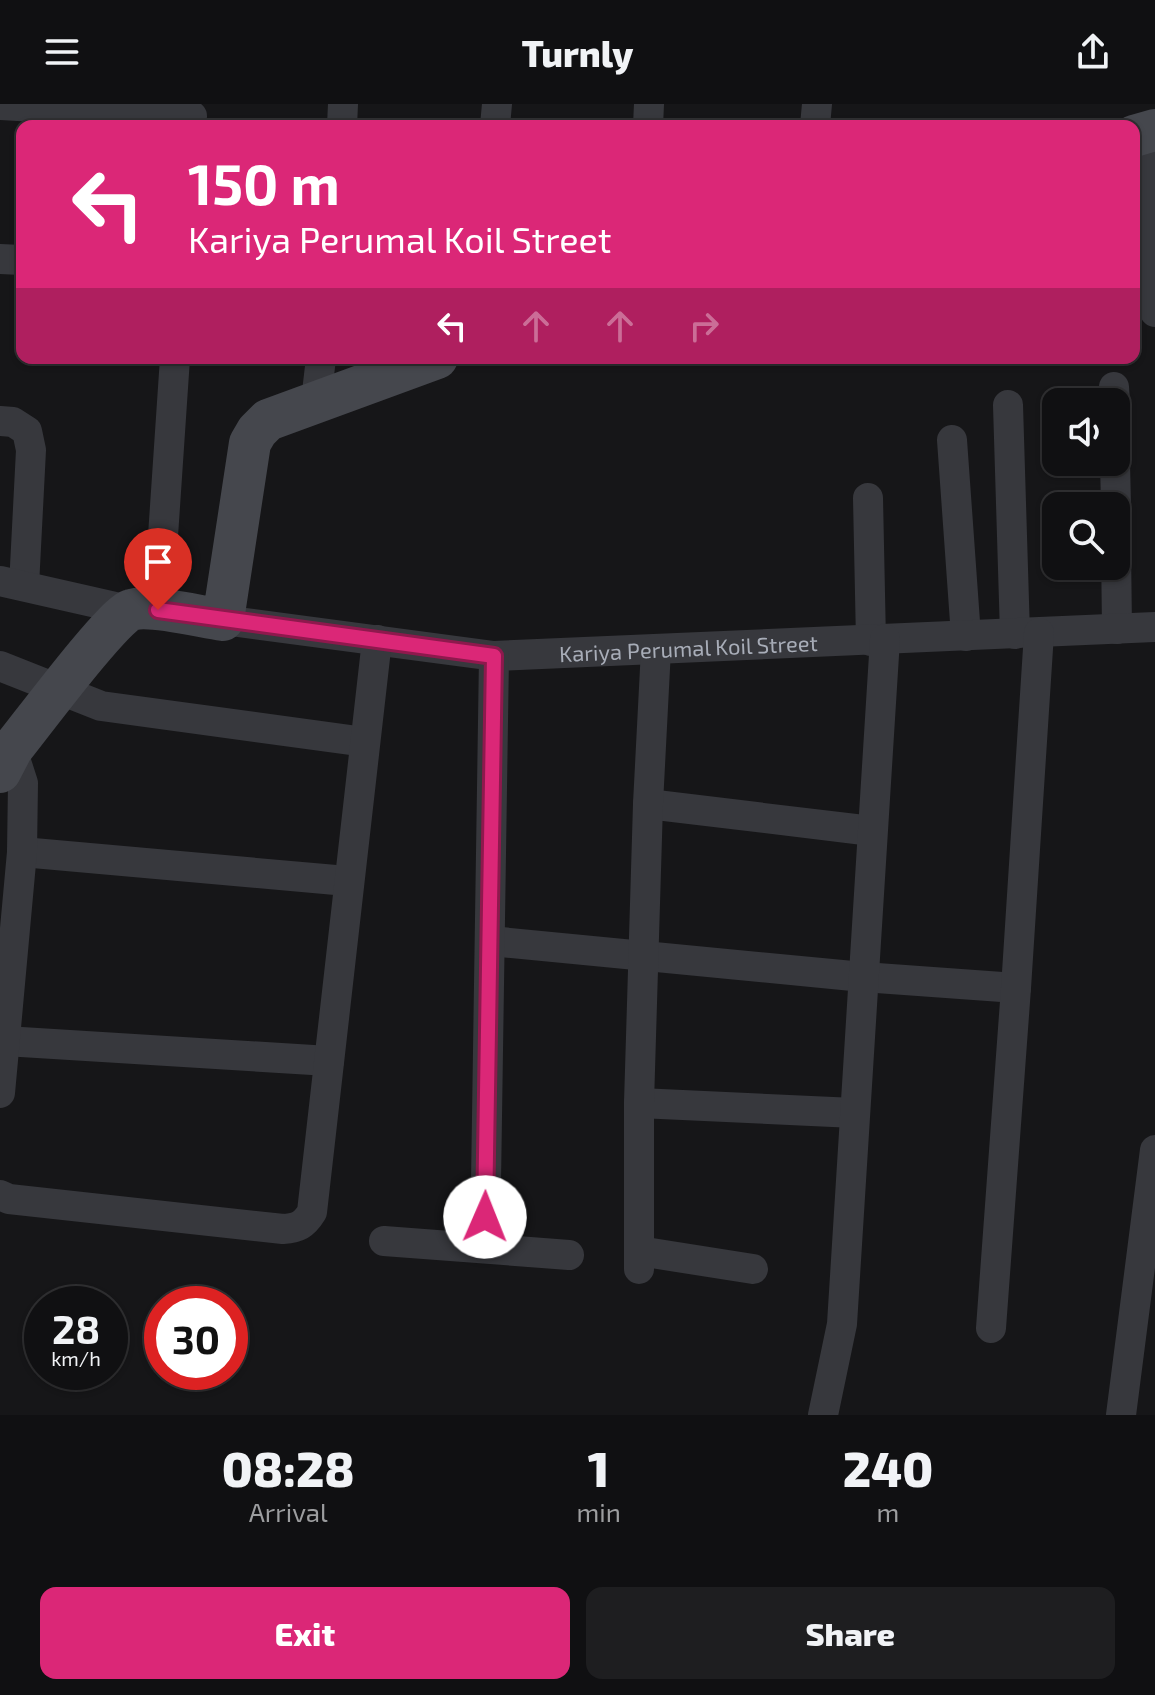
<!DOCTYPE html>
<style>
:root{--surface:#101012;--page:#1e1e20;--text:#f1f3f6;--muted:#9c9d9f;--line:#303032;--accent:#db2777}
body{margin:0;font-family:"Exo 2",sans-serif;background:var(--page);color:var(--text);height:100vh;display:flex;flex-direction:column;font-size:30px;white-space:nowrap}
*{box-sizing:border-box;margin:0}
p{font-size:26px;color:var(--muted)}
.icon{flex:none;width:44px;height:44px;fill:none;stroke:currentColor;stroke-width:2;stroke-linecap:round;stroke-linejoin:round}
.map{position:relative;height:1311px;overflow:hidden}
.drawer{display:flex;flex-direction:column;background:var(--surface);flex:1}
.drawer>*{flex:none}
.guide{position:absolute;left:16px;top:16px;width:1124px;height:244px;border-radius:16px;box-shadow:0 2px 6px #0004,0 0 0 2px var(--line);background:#db2777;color:#fff;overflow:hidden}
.fabs{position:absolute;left:1042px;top:284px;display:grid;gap:16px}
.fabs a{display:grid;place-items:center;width:88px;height:88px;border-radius:16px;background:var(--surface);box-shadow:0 2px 6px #0004,0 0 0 2px var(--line);font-size:40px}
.speed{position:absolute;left:24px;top:1182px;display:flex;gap:16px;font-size:40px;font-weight:700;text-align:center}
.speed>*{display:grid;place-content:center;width:104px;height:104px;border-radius:50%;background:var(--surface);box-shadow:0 2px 6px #0004,0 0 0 2px var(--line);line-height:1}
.speed small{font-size:20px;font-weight:400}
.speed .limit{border:12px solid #d22;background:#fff;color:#111}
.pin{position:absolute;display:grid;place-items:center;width:68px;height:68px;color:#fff;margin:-82px -34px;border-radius:50% 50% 50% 0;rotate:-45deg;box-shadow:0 0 8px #0007}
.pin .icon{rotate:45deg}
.me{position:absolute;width:88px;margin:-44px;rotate:1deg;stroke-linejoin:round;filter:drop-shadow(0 0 6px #0008)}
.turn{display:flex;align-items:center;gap:28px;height:168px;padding:0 40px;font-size:36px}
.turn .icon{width:104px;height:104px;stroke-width:2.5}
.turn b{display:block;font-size:56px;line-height:68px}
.lanes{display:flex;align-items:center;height:76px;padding:0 40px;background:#0003;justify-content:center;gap:40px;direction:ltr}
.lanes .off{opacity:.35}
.eta{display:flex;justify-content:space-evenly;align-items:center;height:136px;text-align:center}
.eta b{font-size:48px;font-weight:800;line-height:56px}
.button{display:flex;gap:16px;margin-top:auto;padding:16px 40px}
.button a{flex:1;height:92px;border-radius:16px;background:var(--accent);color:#fff;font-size:32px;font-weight:800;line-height:92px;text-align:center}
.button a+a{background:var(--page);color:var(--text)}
header{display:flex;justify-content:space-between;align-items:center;height:104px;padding:0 40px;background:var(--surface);font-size:36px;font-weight:800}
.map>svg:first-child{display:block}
</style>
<header><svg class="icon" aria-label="menu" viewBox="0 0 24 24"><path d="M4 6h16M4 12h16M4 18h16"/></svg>Turnly<svg class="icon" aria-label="share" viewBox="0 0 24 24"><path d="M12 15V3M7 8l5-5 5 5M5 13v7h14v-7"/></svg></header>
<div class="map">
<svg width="1155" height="1311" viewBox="0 0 1155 1311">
<rect width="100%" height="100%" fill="#161618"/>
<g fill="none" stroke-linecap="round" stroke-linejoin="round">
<g stroke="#37383d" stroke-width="30">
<polyline points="0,1 192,12"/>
<polyline points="342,22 343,0"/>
<polyline points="495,22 497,0"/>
<polyline points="648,22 649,0"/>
<polyline points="815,22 817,0"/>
<polyline points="1144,29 1155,208"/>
<polyline points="0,155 22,156"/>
<polyline points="1114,283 1115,298"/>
<polyline points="316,297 321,254"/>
<polyline points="1008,301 1015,530"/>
<polyline points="0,317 13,318 27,327 31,346 24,482"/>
<polyline points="952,336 966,532"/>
<polyline points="1115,358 1116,402"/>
<polyline points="868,394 871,537"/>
<polyline points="1116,443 1117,525"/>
<polyline points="0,477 128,506"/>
<polyline points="158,506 175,254"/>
<path id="s1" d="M223,516L494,552L1155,523"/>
<polyline points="0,562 101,602 365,638"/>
<polyline points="648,700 872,727"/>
<polyline points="22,748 347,777"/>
<polyline points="490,837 863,873 1016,884"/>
<polyline points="5,937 329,957"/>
<polyline points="0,989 22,748 23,679 12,645 2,644"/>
<polyline points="639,999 855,1009"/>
<path d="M0,1091L9,1095L283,1125C298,1124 304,1121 312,1108L377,536"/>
<polyline points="384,1137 569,1151"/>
<polyline points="485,1144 494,552"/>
<polyline points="639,1147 753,1165"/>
<polyline points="639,1165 639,999 648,700 656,545"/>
<polyline points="991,1224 1016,884 1039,529"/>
<polyline points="823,1311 842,1220 885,535"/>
<polyline points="1121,1311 1155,1046"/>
</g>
<g stroke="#45474d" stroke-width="42">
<polyline points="1134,32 1155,26"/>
<path d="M0,668L12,645C30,623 113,511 131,506C150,500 201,513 223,516L250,339L257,327L268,316L437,254"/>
</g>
</g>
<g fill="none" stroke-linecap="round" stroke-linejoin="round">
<defs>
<polyline id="route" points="158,506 494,552 485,1113"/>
</defs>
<use href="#route" stroke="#8e194d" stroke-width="20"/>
<use href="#route" stroke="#db2777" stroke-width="14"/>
</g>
<g text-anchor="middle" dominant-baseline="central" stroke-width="6" stroke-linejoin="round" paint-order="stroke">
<g font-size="22" fill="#a8adb8" stroke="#111113">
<text stroke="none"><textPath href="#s1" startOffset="468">Kariya Perumal Koil Street</textPath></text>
</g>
</g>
</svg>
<div class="fabs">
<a><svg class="icon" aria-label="sound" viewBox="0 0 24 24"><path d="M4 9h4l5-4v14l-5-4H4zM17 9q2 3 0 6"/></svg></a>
<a><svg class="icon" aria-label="search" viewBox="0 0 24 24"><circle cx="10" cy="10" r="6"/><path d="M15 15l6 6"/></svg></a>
</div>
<div class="speed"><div>28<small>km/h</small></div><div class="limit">30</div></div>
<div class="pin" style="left:158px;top:506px;background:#d93025"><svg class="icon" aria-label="arrive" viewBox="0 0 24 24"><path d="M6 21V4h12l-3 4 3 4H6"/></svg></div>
<svg class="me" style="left:485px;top:1113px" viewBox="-20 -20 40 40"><circle r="19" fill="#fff"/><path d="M0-13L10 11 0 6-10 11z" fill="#db2777"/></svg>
<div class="guide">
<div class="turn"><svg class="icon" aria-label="left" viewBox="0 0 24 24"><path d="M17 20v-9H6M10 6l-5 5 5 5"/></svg><div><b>150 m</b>Kariya Perumal Koil Street</div></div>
<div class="lanes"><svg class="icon" aria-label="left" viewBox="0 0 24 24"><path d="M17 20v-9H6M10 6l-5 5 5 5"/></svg><svg class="icon off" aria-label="ahead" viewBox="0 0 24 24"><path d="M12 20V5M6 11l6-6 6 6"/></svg><svg class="icon off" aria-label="ahead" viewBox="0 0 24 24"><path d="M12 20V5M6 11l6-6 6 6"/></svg><svg class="icon off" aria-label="right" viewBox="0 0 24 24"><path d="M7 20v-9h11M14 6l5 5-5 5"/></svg></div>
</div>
</div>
<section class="drawer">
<div class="eta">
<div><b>08:28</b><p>Arrival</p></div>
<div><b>1</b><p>min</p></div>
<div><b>240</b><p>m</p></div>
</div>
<div class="button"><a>Exit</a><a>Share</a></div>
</section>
